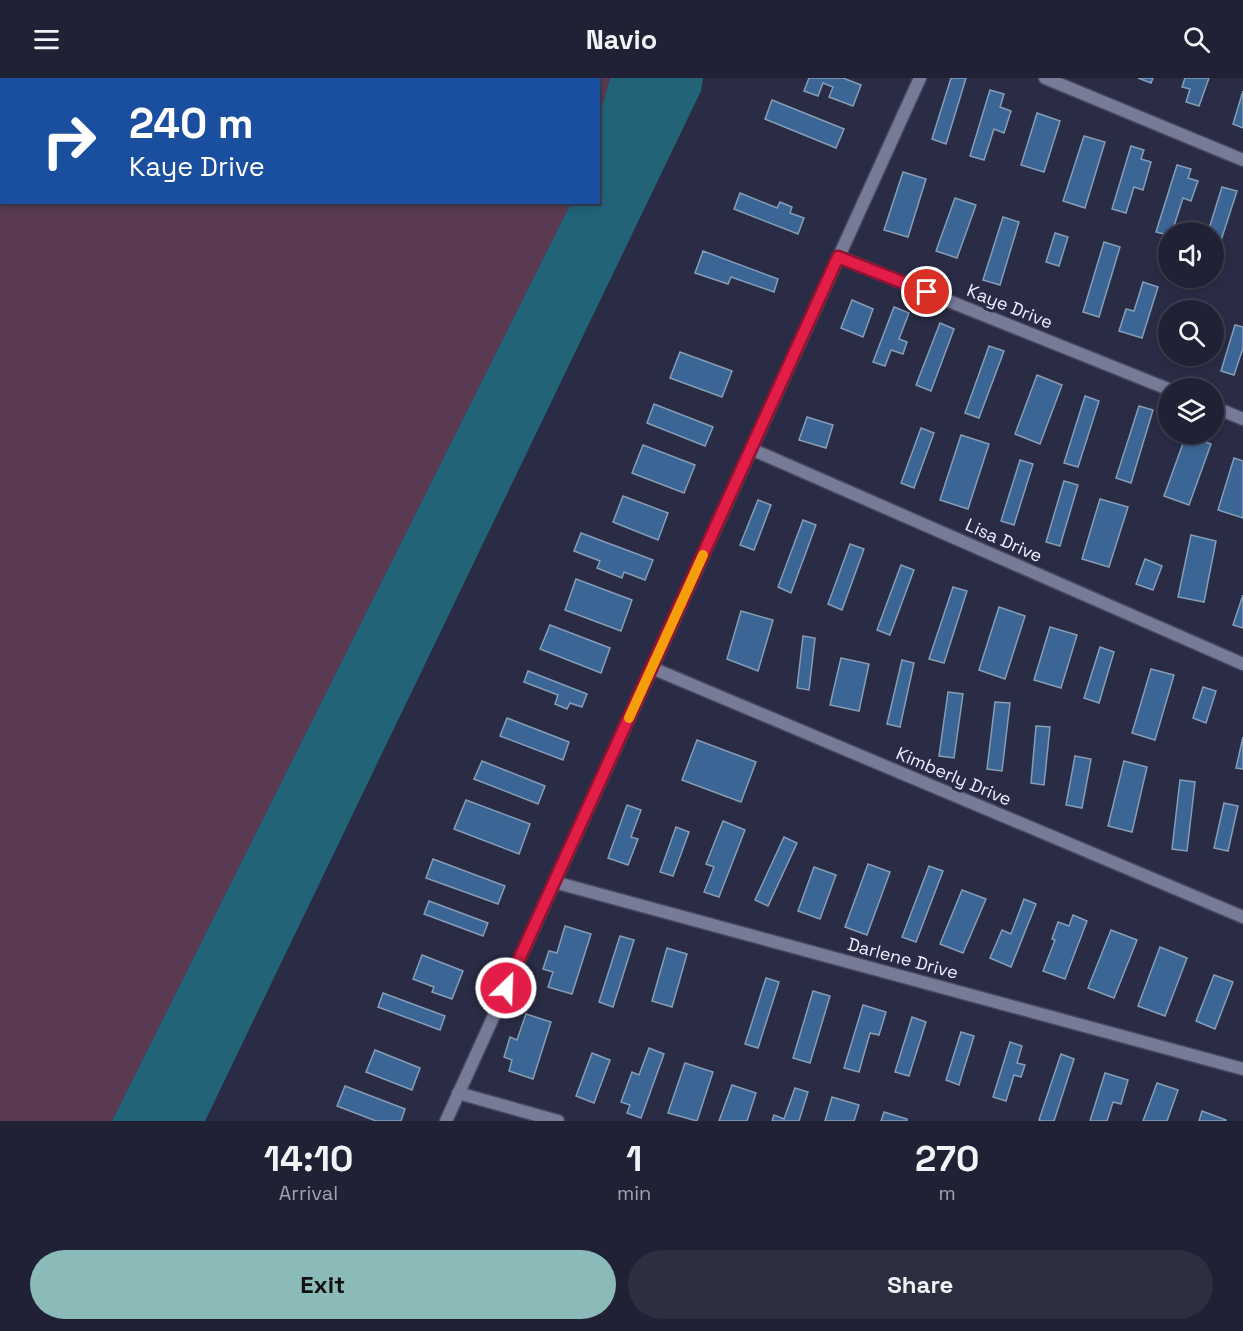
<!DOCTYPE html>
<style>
:root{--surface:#202134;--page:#2d2e40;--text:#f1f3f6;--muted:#a2a3ac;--line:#3d3e4f;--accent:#8bbbb9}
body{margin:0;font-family:"Space Grotesk",sans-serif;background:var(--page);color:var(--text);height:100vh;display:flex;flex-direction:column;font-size:22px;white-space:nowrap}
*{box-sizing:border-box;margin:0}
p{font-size:20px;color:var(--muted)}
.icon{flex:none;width:33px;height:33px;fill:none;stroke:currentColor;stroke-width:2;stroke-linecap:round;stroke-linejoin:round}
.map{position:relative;height:1043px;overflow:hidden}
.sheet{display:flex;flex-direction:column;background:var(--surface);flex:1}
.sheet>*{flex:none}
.guide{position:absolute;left:0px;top:0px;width:600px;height:126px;box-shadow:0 3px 9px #0003,0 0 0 2px var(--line);background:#1a4fa0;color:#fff;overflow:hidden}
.fabs{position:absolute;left:1158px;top:144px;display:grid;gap:12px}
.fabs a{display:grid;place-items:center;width:66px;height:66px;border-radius:50%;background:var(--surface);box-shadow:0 3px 9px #0003,0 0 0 2px var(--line);font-size:30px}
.pin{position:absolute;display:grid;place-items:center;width:51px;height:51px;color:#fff;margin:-26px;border:3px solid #fff;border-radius:50%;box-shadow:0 2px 6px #0007}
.me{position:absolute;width:66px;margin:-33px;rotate:24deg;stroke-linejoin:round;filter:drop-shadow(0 0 4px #0008)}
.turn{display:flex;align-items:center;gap:21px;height:126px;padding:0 30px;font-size:27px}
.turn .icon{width:78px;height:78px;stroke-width:2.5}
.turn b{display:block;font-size:42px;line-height:51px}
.eta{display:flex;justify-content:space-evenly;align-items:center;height:102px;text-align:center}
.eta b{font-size:36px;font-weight:700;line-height:42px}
.primary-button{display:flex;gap:12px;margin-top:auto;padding:12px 30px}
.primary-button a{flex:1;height:69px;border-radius:36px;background:var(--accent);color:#111;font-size:24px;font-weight:700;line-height:69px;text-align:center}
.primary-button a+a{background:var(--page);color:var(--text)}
header{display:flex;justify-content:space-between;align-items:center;height:78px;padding:0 30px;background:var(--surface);font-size:27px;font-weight:700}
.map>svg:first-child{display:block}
</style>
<header><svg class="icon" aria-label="menu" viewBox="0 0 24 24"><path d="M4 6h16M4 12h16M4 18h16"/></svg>Navio<svg class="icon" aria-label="search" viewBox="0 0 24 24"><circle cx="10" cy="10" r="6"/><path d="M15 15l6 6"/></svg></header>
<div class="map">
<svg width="1243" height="1043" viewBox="0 0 1243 1043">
<rect width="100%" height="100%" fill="#2a2c45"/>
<polygon fill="#5a3a51" points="0,0 610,0 599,40 598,2 2,2 2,124 571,125 112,1043 0,1043"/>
<polygon fill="#226378" points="610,0 703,0 701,13 205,1043 112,1043 571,125 598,124 599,40"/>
<g fill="#3a6595" stroke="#869db6" stroke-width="1.5">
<polygon points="809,0 843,0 861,7 853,28 829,19 833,9 823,5 818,18 804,13"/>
<polygon points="951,0 966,0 946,66 932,61"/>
<polygon points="1138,0 1153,0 1151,5"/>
<polygon points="1185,0 1209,0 1199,28 1186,24 1190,11 1182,9"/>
<polygon points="990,12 1004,16 1000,29 1011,33 1004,55 994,51 984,82 970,78"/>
<polygon points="1243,13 1243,50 1233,46"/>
<polygon points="772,22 844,51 836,70 765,41"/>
<polygon points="1037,35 1060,43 1044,94 1021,87"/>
<polygon points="1084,58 1105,64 1085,130 1063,123"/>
<polygon points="1131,68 1144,72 1141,81 1151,84 1143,112 1134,109 1126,135 1112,131"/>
<polygon points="1177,87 1191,91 1188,100 1198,103 1191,123 1183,120 1172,154 1168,154 1168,157 1156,154"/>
<polygon points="903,94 926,101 908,159 884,152"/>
<polygon points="1222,109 1237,113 1215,181 1214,180 1214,154 1208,154"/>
<polygon points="740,115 777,130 780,124 792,129 790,135 804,140 798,156 734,131"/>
<polygon points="955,120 976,127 957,180 936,173"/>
<polygon points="1003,139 1019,144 1000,207 983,202"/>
<polygon points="1055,155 1068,159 1059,188 1046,184"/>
<polygon points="1104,164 1120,169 1099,239 1083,234"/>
<polygon points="703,173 778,201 774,214 731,199 728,206 695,195"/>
<polygon points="1143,204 1158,209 1142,260 1119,253 1126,231 1134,233"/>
<polygon points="852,222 873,231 863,259 841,250"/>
<polygon points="1190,226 1203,230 1203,232 1189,232"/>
<polygon points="894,229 909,235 899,261 907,264 903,276 891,272 885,288 873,284"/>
<polygon points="940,245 954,251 931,313 916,307"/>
<polygon points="1235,247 1243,249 1243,270 1234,297 1221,293"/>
<polygon points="989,268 1004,273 979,340 965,335"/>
<polygon points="680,274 732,293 722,319 670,300"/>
<polygon points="1174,278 1189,278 1187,283"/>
<polygon points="1037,297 1062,307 1040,366 1015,356"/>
<polygon points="1085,318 1099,323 1078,389 1064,385"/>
<polygon points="654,326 713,349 705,368 647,345"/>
<polygon points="1139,328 1153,332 1131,405 1116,400"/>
<polygon points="807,339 833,347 826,370 799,362"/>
<polygon points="921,350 934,355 914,410 901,405"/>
<polygon points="961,357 989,366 968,431 940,422"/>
<polygon points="1186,357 1211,366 1189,427 1164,418"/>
<polygon points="643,367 695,387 684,415 632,395"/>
<polygon points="1234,380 1243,383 1243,440 1218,432"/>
<polygon points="1020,382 1033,386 1014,447 1001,443"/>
<polygon points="1064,403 1078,407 1060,468 1046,464"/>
<polygon points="623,418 668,435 658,462 613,444"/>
<polygon points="1100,421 1128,429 1109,489 1082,481"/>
<polygon points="758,422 771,427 754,472 740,467"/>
<polygon points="803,442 816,447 791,515 778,509"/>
<polygon points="581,455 653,482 645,502 624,494 622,500 597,490 600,483 574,473"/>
<polygon points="1191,457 1216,463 1204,524 1178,519"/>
<polygon points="850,466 864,471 842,532 828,526"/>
<polygon points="1145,481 1162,488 1153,512 1136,506"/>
<polygon points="901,487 914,492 890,557 877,552"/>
<polygon points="576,501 632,522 621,553 565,532"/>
<polygon points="953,509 967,513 944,585 929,581"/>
<polygon points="1243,517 1243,550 1233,547"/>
<polygon points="999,529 1025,538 1005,601 979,592"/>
<polygon points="741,533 773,542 758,593 727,581"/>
<polygon points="550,547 610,570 601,595 540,571"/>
<polygon points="1050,549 1077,557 1061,610 1034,602"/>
<polygon points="803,558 815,560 809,612 797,610"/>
<polygon points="1100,569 1114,574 1099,625 1084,620"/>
<polygon points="841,580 869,586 859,633 830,627"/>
<polygon points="902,582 914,585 900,649 887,646"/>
<polygon points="1151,591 1174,597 1155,662 1132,655"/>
<polygon points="528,593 587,616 582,629 570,625 567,631 555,626 558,617 524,604"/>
<polygon points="1203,609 1216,613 1206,645 1193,640"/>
<polygon points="948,614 963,616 954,680 939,678"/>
<polygon points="995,624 1010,625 1002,693 987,691"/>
<polygon points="507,640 569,664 563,682 500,658"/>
<polygon points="1036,648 1050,649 1044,707 1031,705"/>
<polygon points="1243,659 1243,691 1236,690"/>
<polygon points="697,662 756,684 741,724 682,702"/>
<polygon points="1075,678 1091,681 1082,730 1066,727"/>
<polygon points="482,683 545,708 538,726 474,701"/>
<polygon points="1124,683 1147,689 1132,754 1108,748"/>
<polygon points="1180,702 1195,704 1187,773 1172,771"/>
<polygon points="466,722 530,746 519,776 454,751"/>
<polygon points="1224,725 1238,728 1228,773 1214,770"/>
<polygon points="627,727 641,732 631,759 638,761 628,787 608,780"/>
<polygon points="723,743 745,752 719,819 704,814 714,789 706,786"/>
<polygon points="676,749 689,754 673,798 660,794"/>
<polygon points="784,759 797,765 768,828 755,822"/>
<polygon points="433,781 505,808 498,826 426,800"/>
<polygon points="868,786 890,794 867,857 845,849"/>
<polygon points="929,788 943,793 916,864 902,859"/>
<polygon points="814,789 836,797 820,841 798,833"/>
<polygon points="962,812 986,821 963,875 940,866"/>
<polygon points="1024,821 1036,826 1011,889 990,880 1002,852 1011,856"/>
<polygon points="429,823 488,845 483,858 424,836"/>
<polygon points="1073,837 1087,843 1065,901 1043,893 1055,862 1052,861 1058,844 1069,848"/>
<polygon points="565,848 591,856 572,916 548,909 553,894 543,891 549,873 557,875"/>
<polygon points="1111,852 1137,862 1114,920 1088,910"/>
<polygon points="620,858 634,862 613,929 599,924"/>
<polygon points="1160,869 1187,880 1165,938 1138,928"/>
<polygon points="667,870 687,876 672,929 652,923"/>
<polygon points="422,877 463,893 452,921 432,914 434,909 413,901"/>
<polygon points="1214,897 1233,904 1215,951 1196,943"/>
<polygon points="766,900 779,904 758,970 745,966"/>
<polygon points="813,913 830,918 810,985 793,980"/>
<polygon points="383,915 445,938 440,952 378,929"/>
<polygon points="863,927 886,934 879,957 870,955 859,994 844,990"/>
<polygon points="526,936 551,944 533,1001 509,993 512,982 504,979 510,959 517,962"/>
<polygon points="912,939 926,944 909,998 895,994"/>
<polygon points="961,954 974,958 959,1007 946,1002"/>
<polygon points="1010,964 1022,968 1017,985 1025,987 1021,999 1014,997 1006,1023 993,1019"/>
<polygon points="649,970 664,976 641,1040 627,1035 630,1027 621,1024 632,994 639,997"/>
<polygon points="375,972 420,990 412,1012 366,994"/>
<polygon points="592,975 610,982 594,1025 576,1018"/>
<polygon points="1061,976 1074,981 1054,1043 1042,1043 1039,1042"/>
<polygon points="685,985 713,994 697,1043 668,1035"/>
<polygon points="1105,995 1128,1002 1121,1026 1113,1024 1107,1043 1090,1043"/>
<polygon points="1157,1005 1178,1012 1167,1043 1143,1043"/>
<polygon points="732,1007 756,1015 747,1043 719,1043"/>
<polygon points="345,1008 405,1031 401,1043 376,1043 337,1028"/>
<polygon points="795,1010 808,1014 799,1043 772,1043 774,1037 784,1041"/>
<polygon points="832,1019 859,1027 854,1043 825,1043"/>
<polygon points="1202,1033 1226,1042 1226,1043 1199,1043"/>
<polygon points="884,1034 907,1041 907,1043 881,1043"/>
</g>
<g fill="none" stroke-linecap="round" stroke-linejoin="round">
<defs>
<g id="service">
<polyline points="1045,0 1243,82"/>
<polyline points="839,179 1168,311"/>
<polyline points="1214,329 1243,341"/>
<polyline points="751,371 1243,586"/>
<polyline points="652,590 1243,839"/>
<polyline points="554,804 1243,991"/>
<polyline points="458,1015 558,1043"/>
<polyline points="446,1043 920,0"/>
</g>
</defs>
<use href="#service" stroke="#47485e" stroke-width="15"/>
<use href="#service" stroke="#777b98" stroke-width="12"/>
</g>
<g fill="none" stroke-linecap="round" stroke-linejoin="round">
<defs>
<polyline id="route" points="506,910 838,179 927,214"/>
</defs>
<use href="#route" stroke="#92132f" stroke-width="15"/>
<use href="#route" stroke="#e11d48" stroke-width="10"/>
<polyline stroke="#f59e0b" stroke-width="10" points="629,640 703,477"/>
</g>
<g text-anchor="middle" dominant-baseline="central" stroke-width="6" stroke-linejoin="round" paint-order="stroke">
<g font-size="18" fill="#eceeff" stroke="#2a2c45">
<text transform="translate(1010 228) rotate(22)">Kaye Drive</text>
<text transform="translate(1004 462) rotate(24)">Lisa Drive</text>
<text transform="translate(954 698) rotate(23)">Kimberly Drive</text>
<text transform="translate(903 880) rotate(15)">Darlene Drive</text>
</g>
</g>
</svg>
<div class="fabs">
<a><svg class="icon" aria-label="sound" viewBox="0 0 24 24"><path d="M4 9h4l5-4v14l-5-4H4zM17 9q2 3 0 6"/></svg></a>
<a><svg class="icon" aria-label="search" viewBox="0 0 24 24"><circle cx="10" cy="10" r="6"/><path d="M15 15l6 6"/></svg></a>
<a><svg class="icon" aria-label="layers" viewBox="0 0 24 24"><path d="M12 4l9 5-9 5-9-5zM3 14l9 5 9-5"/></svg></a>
</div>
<div class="pin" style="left:927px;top:214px;background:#d93025"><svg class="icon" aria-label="arrive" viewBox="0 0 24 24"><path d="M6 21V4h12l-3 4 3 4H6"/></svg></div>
<svg class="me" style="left:506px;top:910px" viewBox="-20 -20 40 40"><circle r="17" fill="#e11d48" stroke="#fff" stroke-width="3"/><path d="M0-11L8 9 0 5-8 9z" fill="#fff"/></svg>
<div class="guide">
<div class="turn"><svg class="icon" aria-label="right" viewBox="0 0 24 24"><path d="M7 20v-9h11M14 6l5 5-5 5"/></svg><div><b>240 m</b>Kaye Drive</div></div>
</div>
</div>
<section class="sheet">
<div class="eta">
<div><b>14:10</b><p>Arrival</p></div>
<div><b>1</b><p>min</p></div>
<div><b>270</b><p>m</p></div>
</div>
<div class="primary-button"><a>Exit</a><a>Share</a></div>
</section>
